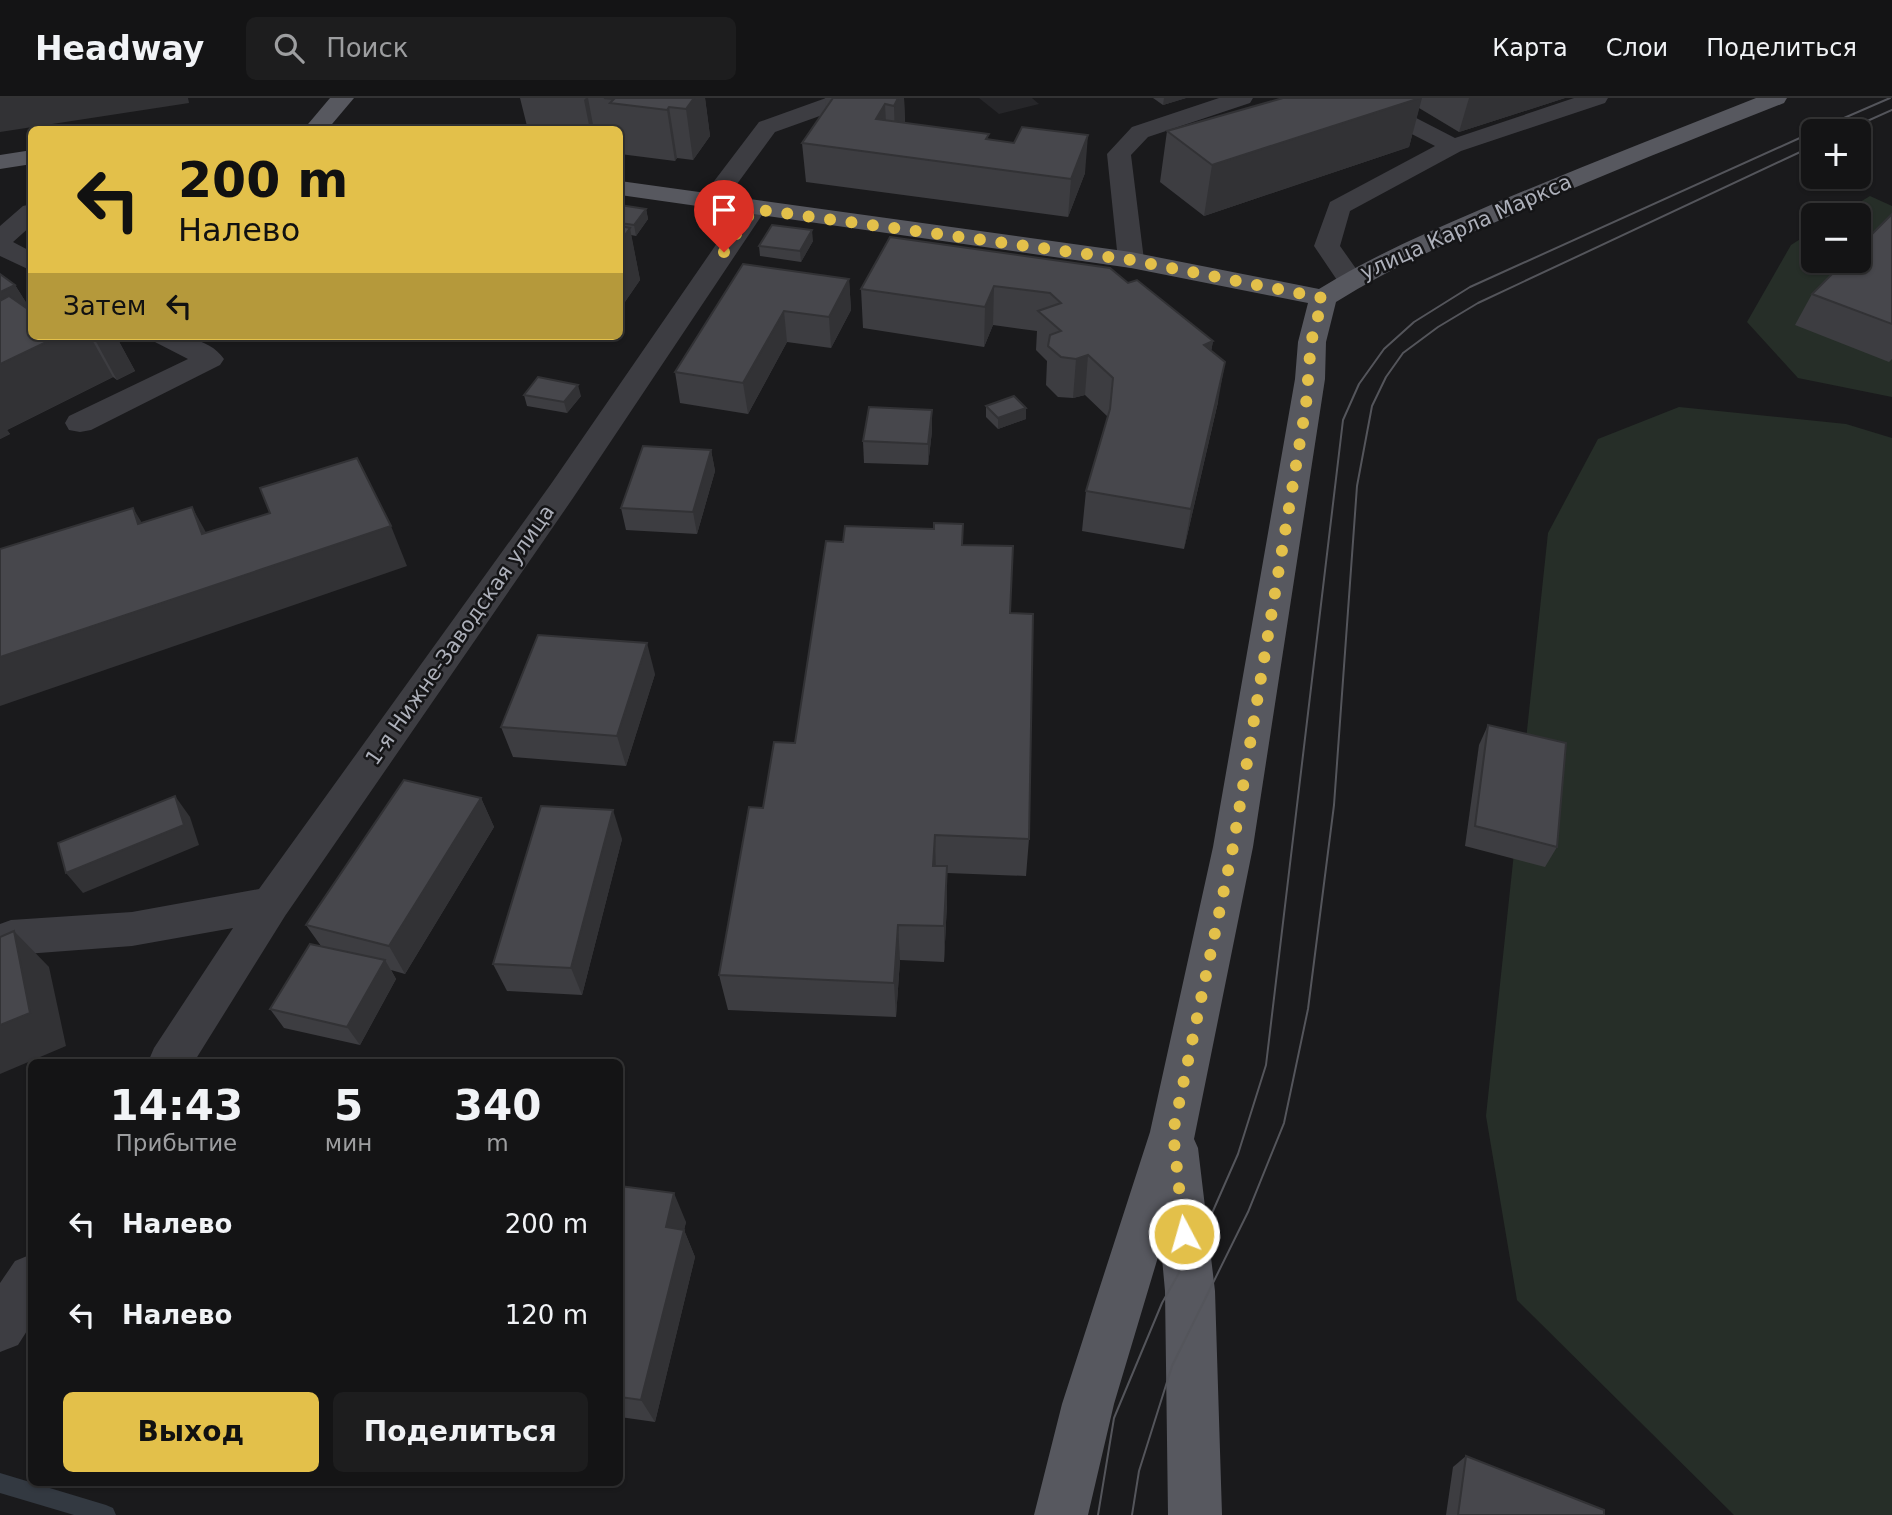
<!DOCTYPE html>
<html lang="ru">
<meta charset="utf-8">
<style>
:root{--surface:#141415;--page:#1d1d1e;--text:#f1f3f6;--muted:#9d9ea0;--line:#333334;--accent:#e3c04a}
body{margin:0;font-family:"DejaVu Sans",sans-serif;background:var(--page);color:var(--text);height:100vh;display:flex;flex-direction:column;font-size:26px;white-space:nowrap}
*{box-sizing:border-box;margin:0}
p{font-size:23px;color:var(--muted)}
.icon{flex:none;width:38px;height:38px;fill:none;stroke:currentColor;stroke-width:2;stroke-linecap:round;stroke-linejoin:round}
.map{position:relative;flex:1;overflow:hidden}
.panel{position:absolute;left:28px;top:961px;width:595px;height:427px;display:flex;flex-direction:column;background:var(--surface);border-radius:10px;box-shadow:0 2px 5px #0004,0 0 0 2px var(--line)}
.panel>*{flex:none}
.top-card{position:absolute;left:28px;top:28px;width:595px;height:214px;border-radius:10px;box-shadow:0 2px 5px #0004,0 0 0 2px var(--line);background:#e3c04a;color:#111;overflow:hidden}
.tools{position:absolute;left:1801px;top:21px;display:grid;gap:14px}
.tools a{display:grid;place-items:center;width:70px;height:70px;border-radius:10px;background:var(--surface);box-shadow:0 2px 5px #0004,0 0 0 2px var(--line);font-size:35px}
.pin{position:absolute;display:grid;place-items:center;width:60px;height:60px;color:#fff;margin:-72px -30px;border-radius:50% 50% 50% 0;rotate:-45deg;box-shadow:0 0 7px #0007}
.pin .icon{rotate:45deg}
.me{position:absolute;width:77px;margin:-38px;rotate:354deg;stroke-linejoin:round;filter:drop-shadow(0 0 5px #0008)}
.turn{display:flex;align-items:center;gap:24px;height:147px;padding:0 35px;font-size:32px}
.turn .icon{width:91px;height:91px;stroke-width:2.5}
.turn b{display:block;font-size:49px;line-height:60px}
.then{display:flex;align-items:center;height:66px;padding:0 35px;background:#0003;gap:14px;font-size:26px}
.eta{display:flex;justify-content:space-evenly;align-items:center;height:119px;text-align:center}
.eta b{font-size:42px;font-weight:700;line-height:49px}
.button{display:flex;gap:14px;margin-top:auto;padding:14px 35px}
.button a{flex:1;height:80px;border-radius:10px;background:var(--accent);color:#111;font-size:28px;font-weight:700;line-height:80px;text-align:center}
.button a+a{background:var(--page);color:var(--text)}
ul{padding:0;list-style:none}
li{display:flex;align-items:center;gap:21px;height:91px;padding:0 35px}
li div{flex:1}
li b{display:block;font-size:26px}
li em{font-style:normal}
header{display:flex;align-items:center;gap:42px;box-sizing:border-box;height:98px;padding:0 35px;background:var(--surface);border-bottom:2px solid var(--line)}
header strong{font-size:33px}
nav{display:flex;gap:38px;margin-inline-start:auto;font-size:24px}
.search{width:490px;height:63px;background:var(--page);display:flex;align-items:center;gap:18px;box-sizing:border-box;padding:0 24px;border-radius:10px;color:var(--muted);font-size:26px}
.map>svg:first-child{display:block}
</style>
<header>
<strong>Headway</strong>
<div class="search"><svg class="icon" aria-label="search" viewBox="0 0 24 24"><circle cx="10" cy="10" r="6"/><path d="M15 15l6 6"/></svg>Поиск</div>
<nav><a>Карта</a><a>Слои</a><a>Поделиться</a></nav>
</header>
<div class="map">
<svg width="1892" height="1417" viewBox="0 0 1892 1417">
<rect width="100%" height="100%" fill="#1a1a1c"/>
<polygon fill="#262629" points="979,0 1032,0 1039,6 999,16"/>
<g fill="#262e28">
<polygon points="1870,98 1892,108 1892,299 1798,280 1747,224 1791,147 1813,133 1813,163 1858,163 1858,117 1839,117"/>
<polygon points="1679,309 1846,326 1892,340 1892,1417 1734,1417 1517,1202 1486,1018 1548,435 1598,341"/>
</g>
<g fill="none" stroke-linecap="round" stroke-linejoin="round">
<polygon fill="#333941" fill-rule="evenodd" points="0,1375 106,1407 113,1410 116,1417 74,1417 0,1395"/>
<g fill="#3d3d42" fill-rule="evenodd">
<polygon points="826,0 859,0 856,5 775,34 721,108 712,111 703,108 699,103 759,24"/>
<polygon points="1219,0 1253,0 1250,5 1148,39 1131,57 1144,162 1140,168 1131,170 1122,168 1118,162 1107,56 1132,29"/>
<polygon points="1574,0 1608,0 1605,5 1461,53 1350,113 1340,148 1364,182 1361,188 1351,190 1341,188 1314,148 1330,104 1435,48 1373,16 1369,11 1373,6 1389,6 1455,40"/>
<polygon points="753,103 762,106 766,111 573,400 285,818 194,964 148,964 154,950 233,830 132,848 12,857 0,862 0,826 11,822 132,814 259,791 551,386 744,106"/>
<polygon points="32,106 32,127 13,144 32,154 32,173 0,158 0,128 23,108"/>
<path d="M151,238C176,238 208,238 224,261L220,267L91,332L80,334L69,332L65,325L69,318L188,261L155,244Z"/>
<polygon points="32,1156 32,1225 18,1247 0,1254 0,1185 15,1163"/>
</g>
<g fill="#57585f" fill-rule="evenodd">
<polygon points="330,0 354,0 327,32 303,32"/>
<path d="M1756,0H1787L1784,5C1688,43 1592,81 1498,123C1442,147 1387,172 1336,204L1326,244L1325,281L1253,749L1194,1041L1198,1050L1215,1193L1222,1417H1168L1165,1193L1161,1149L1114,1306L1088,1417H1034L1062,1306L1150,1034L1213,749L1295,281L1298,244L1308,205L1131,170L620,97V83L1131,154L1319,191C1369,160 1423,136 1477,113C1569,73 1663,37 1756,0Z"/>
<polygon points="32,52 32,66 0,71 0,57"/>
</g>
<g stroke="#54555b" stroke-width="2">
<polyline points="1814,33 1890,0"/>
<polyline points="1845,33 1892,12"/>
<polyline points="1098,1417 1114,1320 1162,1205 1209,1122 1238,1056 1266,967 1343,322 1359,286 1384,251 1414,224 1470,189 1813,34"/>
<polyline points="1132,1417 1139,1373 1172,1268 1248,1114 1284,1025 1308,911 1334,707 1357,388 1372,308 1386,279 1403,255 1438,229 1478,205 1813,48"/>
</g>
</g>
<g fill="#3d3d41">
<polygon points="520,0 705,0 710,38 693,62 677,60 675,63 620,56 620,32 528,32"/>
<polygon points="825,0 904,0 905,25 989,42 1085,75 1068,119 806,84 802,45 826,10"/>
<polygon points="1153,0 1186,0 1163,7"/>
<polygon points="1283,0 1565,0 1459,34 1419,10 1409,49 1204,118 1160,84 1167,33"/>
<polygon points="620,107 646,111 648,121 636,138 631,137 640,182 620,211"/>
<polygon points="1892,116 1892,261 1889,264 1795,227 1812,196"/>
<polygon points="813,143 801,164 760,158 759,148"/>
<polygon points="743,166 849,181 851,212 831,250 787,244 748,316 680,305 675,274"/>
<polygon points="1128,185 1213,243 1211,253 1218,304 1184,451 1082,433 1086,393 1108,319 1085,297 1073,300 1058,299 1046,287 1047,263 1036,252 1037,233 993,227 984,249 863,230 861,191"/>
<polygon points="15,187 32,214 32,238 116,238 135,273 117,282 113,279 7,332 10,336 0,341"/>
<polygon points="524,297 581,298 567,315 527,308"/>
<polygon points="986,308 1026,321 998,331 986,319"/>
<polygon points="932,333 928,367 864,365 863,343"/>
<polygon points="711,352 715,373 697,436 626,432 621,410"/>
<polygon points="963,426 963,447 1010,515 1029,741 1026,778 947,775 947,805 944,864 900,862 896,919 728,912 719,877 763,710 795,645 843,444 934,431"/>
<polygon points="655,576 626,668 513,659 501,629"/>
<polygon points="1488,627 1557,749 1545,769 1465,748 1479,647"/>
<polygon points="481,700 494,729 405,876 391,872 396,881 360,947 284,930 270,911 321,848 306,827"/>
<polygon points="622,741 582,897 507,893 493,866"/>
<polygon points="620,1088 686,1124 684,1132 695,1159 655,1324 620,1319"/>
<polygon points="1466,1358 1604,1417 1446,1417 1453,1369"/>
</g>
<g fill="#323235">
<polygon points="0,0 188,0 189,5 0,34"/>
<polygon points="586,0 588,0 594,32 590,32 584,2"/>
<polygon points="694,0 705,0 710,38 693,62 686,11"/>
<polygon points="898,0 904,0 905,28 895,45 894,8"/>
<polygon points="1164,0 1186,0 1163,7"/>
<polygon points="1420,0 1422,0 1409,49 1204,118 1212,67"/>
<polygon points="1469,0 1565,0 1459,34"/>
<polygon points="885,6 887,44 876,21"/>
<polygon points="669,9 677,60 675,63 667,12"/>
<polygon points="1088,37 1085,75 1068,119 1071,81"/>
<polygon points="646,111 648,121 636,138 634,127"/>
<polygon points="630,130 640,182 620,211 620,144"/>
<polygon points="812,132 813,143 801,164 800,153"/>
<polygon points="849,181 851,212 831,250 829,219"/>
<polygon points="15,187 32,214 0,233 0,194"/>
<polygon points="994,188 993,227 984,249 985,209"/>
<polygon points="784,213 787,244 748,316 743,285"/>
<polygon points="59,238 90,238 113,279 7,332 10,336 0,341 0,266"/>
<polygon points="93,238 116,238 135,273 117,282"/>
<polygon points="1213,243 1206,283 1204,247"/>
<polygon points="1088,257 1085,297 1073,300 1076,261"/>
<polygon points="1225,264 1218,304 1184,451 1191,411"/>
<polygon points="578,287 581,298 567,315 564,304"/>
<polygon points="1026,310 1026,321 998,331 998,320"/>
<polygon points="932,312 932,333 928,367 928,346"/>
<polygon points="711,352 715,373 697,436 693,414"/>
<polygon points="192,409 214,449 202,436"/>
<polygon points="133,410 157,450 138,426"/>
<polygon points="391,428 407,468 0,608 0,559"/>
<polygon points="647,545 655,576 626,668 617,638"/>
<polygon points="175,698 190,719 199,747 83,795 66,775"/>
<polygon points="481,700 494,729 405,876 389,848"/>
<polygon points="613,712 622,741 582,897 571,870"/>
<polygon points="935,737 936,774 933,768"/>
<polygon points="947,768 947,805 944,864 944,828"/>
<polygon points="898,827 900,862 896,919 894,885"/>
<polygon points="14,833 49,869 66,948 0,976 0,927"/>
<polygon points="385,862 396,881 360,947 347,929"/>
<polygon points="674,1095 686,1124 684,1132 695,1159 655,1324 641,1302 666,1129"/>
</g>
<g fill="#47474c" stroke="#323235" stroke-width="2">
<polygon points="604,0 694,0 686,11 669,9 667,12 610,5 614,1"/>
<polygon points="833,0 898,0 894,8 885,6 876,21 989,36 986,41 1014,45 1022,29 1088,37 1071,81 802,45"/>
<polygon points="1283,0 1420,0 1212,67 1167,33"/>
<polygon points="620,107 646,111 634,127 620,125"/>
<polygon points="1892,116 1892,226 1812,196 1845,163 1858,163 1858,150"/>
<polygon points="772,127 812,132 800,153 759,148"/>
<polygon points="620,128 630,130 620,144"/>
<polygon points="890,139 1110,170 1128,185 1137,182 1213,243 1204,247 1225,264 1191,411 1086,393 1110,311 1113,280 1088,257 1076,261 1061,259 1048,248 1050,237 1061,233 1038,213 1061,205 1050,195 994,188 985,209 861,191"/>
<polygon points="743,166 849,181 829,219 784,213 743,285 675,274"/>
<polygon points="0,176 15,187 0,194"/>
<polygon points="9,198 32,214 32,238 59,238 0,266 0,203"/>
<polygon points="538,279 578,287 564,304 524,297"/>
<polygon points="1014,298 1026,310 998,320 986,308"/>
<polygon points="869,309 932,312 928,346 863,343"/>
<polygon points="643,348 711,352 693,414 621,410"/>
<polygon points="357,360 391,428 0,559 0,451 133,410 138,426 192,409 202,436 270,415 260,390"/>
<polygon points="934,425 963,426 962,447 1013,448 1010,515 1033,516 1029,741 935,737 933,768 947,768 944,828 898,827 894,885 719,877 749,709 763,710 774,644 795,645 826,443 843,444 845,428 934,431"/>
<polygon points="538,537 647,545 617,638 501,629"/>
<polygon points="1488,627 1566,645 1557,749 1475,728"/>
<polygon points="404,682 481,700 389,848 306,827"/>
<polygon points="175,698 184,727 66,775 58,745"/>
<polygon points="541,708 613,712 571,870 493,866"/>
<polygon points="14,833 30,915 0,927 0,839"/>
<polygon points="310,846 385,862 347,929 270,911"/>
<polygon points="620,1088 674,1095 666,1129 684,1132 641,1302 620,1299"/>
<polygon points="1466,1358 1604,1412 1604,1417 1458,1417"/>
</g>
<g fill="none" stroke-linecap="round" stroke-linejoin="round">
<polyline stroke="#e3c04a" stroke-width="12" stroke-dasharray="0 21.6" points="724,154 753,111 1131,162 1323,200 1311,244 1306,307 1233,749 1173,1034 1184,1136"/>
</g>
<g text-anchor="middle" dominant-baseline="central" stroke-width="5" stroke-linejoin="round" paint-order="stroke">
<g font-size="21" fill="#adb0ba" stroke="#151517">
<text transform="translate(1466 129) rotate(-24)">улица Карла Маркса</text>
<text transform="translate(460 537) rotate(-55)">1-я Нижне-Заводская улица</text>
</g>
</g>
</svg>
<div class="tools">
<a>+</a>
<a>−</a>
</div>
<div class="pin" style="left:724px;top:154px;background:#d93025"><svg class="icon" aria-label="arrive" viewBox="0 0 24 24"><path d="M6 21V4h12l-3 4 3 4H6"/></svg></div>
<svg class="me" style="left:1184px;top:1136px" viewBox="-20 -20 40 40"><circle r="17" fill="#e3c04a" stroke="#fff" stroke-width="3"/><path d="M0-11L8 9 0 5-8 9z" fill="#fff"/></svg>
<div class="top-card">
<div class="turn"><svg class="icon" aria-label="left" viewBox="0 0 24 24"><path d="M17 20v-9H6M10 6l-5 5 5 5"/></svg><div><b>200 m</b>Налево</div></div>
<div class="then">Затем<svg class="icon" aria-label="left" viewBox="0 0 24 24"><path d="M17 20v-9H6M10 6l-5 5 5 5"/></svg></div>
</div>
<section class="panel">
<div class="eta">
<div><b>14:43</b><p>Прибытие</p></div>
<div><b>5</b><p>мин</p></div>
<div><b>340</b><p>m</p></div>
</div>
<ul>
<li><svg class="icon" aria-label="left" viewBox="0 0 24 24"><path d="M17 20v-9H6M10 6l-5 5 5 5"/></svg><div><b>Налево</b></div><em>200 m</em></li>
<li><svg class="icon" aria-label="left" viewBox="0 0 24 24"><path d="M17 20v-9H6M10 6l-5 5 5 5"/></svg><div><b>Налево</b></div><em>120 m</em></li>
</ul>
<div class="button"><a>Выход</a><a>Поделиться</a></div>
</section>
</div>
